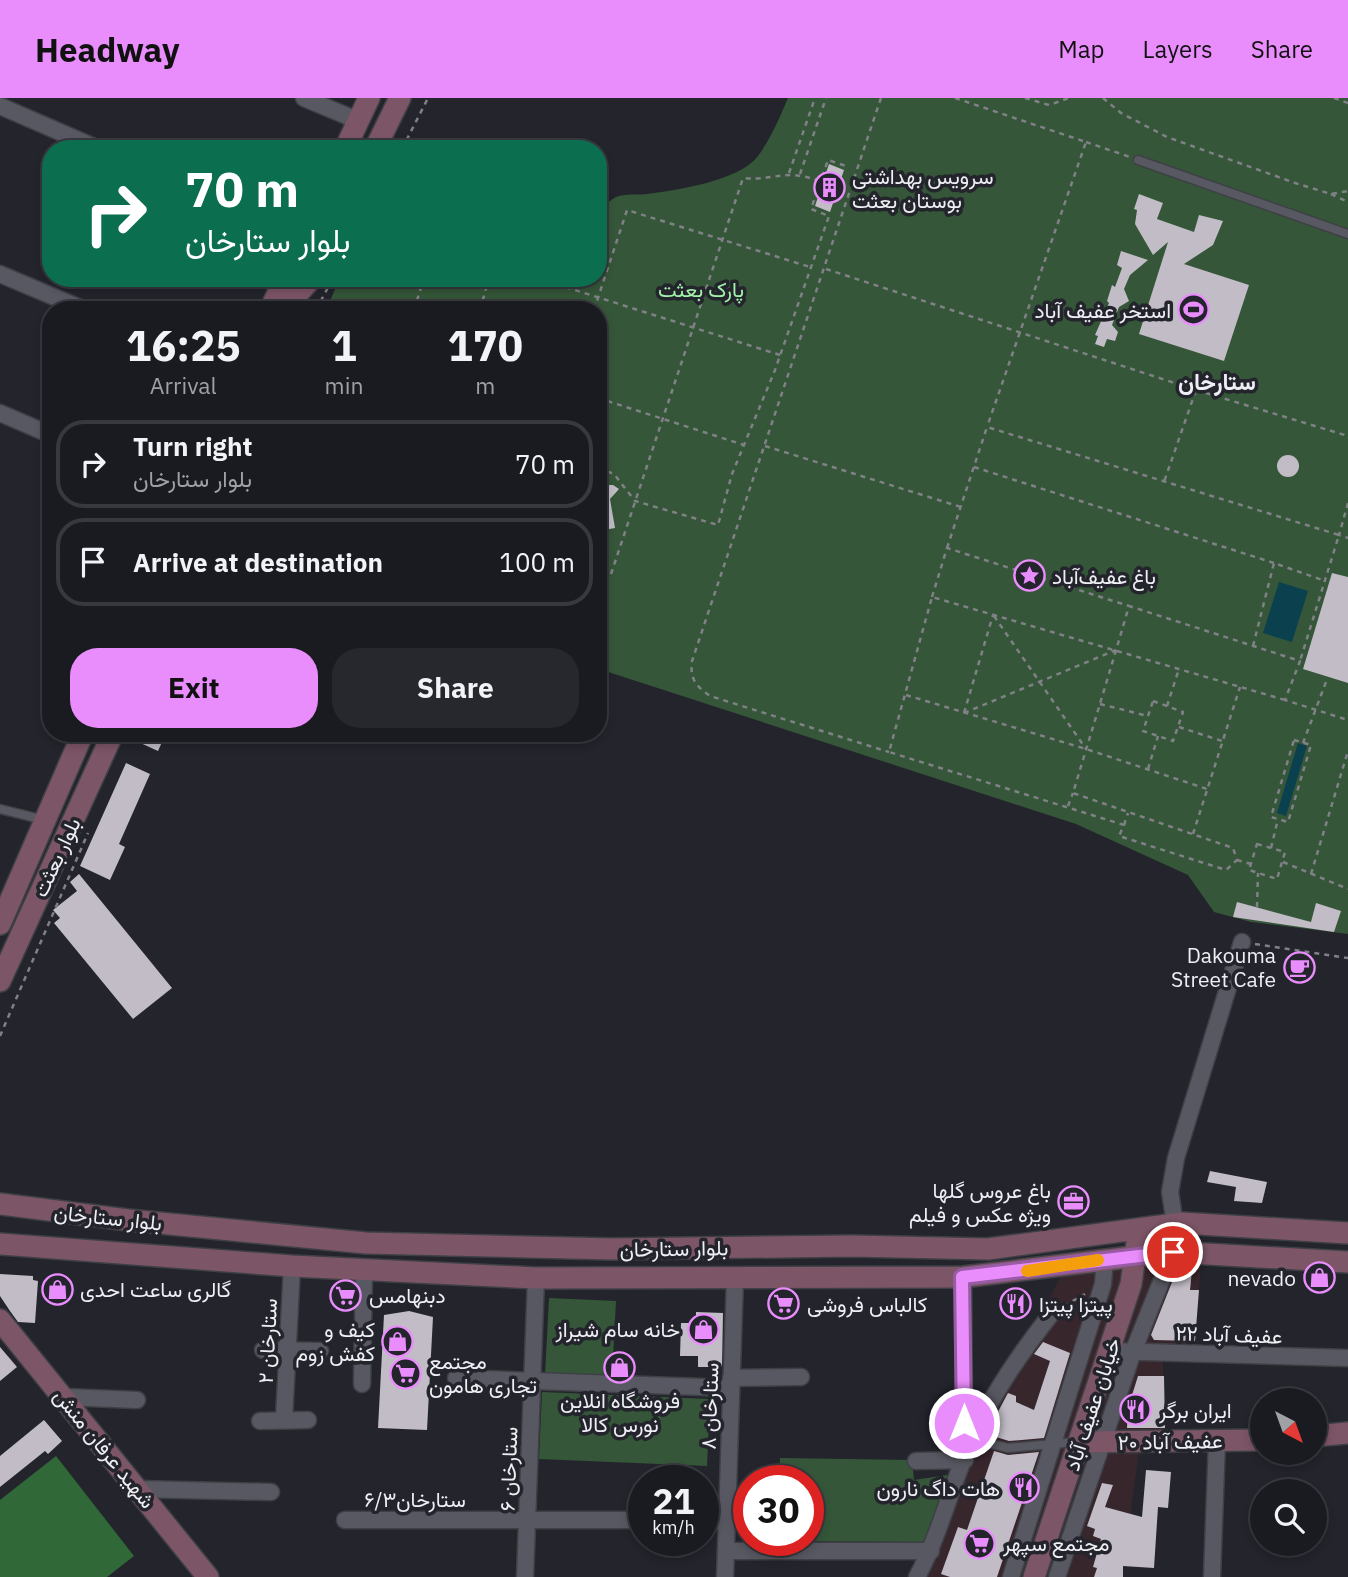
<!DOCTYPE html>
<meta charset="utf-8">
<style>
:root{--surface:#1a1b21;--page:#27282e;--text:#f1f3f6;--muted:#9fa1a5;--line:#38393f;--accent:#ea8dfc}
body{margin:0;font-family:"IBM Plex Sans",Vazirmatn,sans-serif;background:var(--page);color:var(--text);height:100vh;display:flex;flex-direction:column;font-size:26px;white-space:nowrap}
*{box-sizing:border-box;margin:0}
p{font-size:23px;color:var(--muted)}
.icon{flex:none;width:38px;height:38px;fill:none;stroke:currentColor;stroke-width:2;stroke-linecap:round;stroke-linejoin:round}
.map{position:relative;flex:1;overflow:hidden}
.side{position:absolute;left:42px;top:203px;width:565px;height:441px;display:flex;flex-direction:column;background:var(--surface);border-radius:28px;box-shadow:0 4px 10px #0003,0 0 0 2px var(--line)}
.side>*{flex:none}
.banner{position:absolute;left:42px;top:42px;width:565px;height:147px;border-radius:28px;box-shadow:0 4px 10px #0003,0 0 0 2px var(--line);background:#0b6e4f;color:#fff;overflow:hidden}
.needle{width:46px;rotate:139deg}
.fabs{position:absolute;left:1250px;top:1290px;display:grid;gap:14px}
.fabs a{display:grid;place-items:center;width:77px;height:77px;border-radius:50%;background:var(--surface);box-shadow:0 4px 10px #0003,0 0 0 2px var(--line);font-size:35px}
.speed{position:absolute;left:628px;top:1367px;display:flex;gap:14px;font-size:35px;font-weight:700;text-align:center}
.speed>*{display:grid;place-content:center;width:91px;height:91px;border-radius:50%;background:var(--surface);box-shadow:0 4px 10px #0003,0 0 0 2px var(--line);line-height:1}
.speed small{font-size:18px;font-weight:400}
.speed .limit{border:10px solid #d22;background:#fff;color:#111}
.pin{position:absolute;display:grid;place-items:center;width:60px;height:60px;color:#fff;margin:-30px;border:4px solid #fff;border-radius:50%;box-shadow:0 2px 7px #0007}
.me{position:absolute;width:77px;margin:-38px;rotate:0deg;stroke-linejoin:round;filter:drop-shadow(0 0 5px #0008)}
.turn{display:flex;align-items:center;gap:24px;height:147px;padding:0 28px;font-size:32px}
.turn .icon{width:91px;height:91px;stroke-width:2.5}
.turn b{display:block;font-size:49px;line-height:60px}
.eta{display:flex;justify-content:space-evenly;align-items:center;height:119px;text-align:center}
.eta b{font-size:42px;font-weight:700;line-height:49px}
.cta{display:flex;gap:14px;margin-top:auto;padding:14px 28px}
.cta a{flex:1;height:80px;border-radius:28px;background:var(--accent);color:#111;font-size:28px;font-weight:700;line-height:80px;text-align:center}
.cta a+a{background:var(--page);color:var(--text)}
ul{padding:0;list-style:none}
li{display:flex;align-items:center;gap:21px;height:88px;margin:0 14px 10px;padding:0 14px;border:4px solid var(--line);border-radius:28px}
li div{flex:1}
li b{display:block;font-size:26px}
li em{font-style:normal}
header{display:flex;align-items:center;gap:42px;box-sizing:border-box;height:98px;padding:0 35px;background:var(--accent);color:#111}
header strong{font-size:33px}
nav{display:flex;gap:38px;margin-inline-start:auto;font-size:24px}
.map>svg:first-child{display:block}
</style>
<header>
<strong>Headway</strong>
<nav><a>Map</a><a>Layers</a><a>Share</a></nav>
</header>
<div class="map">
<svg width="1348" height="1479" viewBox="0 0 1348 1479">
<rect width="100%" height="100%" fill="#23242c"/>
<polygon fill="#38262d" points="1203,1141 1195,1243 1163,1264 1165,1331 1139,1353 1122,1479 920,1479 973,1346 1074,1153"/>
<g fill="#355638">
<path d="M788,0H1348V836L1251,824L1214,814L1188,777L1076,726L599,571L598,212H326L340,180H598C599,158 592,125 607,106C618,93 633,98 647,96C677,92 739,83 758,58C770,42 780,19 788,0Z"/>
<polygon points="549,1200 616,1203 612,1279 545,1276"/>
<polygon points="542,1294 710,1301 707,1368 539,1361"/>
<polygon points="780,1360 912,1362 914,1382 954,1376 928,1444 791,1443 808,1442 808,1382 779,1382"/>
</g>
<polygon fill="#316838" points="56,1358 134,1458 107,1479 0,1479 0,1402"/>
<g fill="#0b404f">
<polygon points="1279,484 1308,493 1292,544 1263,535"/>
<polygon points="1298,645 1307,648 1286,718 1277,715"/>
</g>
<g fill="#c1bcc6">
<polygon points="829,66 844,72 830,114 815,108"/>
<polygon points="1139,96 1163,105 1157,121 1194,134 1199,117 1223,123 1213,147 1184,166 1249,187 1224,263 1139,236 1168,144 1153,157 1135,126 1137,112 1134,111"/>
<polygon points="1121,153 1148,162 1130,177 1124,191 1129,203 1119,209 1112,227 1118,234 1115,243 1107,241 1104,249 1095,246 1098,238 1095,237 1109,205 1107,203 1112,187 1115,189 1122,170 1117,167"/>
<circle cx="1288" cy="368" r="11"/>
<polygon points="598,387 613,387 619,391 610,401 615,430 598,433"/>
<polygon points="1332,475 1348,479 1348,585 1303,571"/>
<polygon points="126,635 166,635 158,653 125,638"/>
<polygon points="126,665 150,676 119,746 125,749 110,782 80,768"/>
<polygon points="79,776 172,890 133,921 54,825 60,820 53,812 77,793 70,784"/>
<polygon points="1237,804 1311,824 1316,805 1341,813 1334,834 1233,819"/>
<polygon points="1210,1073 1267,1084 1262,1105 1234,1103 1236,1089 1207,1084"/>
<polygon points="1183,1172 1192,1172 1190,1192 1199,1192 1195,1243 1154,1242 1151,1237 1174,1179"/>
<polygon points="0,1176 33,1178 33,1182 38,1183 35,1225 18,1224 10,1213 0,1198"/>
<polygon points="409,1213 433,1219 427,1332 378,1330 384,1217"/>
<polygon points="696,1214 723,1215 722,1269 698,1269 698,1258 680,1258 681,1225 696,1225"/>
<polygon points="1043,1244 1070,1255 1044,1340 1009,1343 986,1336 1008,1295 1016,1298 1016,1304 1034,1312 1050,1263 1034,1256"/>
<polygon points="0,1249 17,1269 0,1283"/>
<polygon points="1138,1278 1164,1278 1165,1330 1127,1330 1128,1310"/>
<polygon points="44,1322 62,1343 48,1356 45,1353 0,1389 0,1358"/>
<polygon points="994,1353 1008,1357 1039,1354 997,1479 950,1479 941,1476 958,1429 967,1432"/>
<polygon points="1146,1372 1171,1374 1168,1410 1158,1409 1154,1470 1123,1468 1123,1479 1094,1479 1097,1470 1093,1469 1101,1441 1093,1438 1095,1431 1087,1428 1102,1385 1113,1387 1105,1409 1142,1419"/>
</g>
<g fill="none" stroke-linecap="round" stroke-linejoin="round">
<defs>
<g id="lane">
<polyline points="1138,62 1348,136"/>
<polyline points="0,711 44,722"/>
<polyline points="972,1341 1008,1350 1076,1344"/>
</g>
<g id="street">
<polyline points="304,0 359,23"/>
<polyline points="0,8 99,51"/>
<polyline points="0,176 85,212"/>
<polyline points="0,315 51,337"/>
<polyline points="1175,1126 1170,1094 1176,1060 1242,844"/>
<polyline points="963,1179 964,1325"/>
<polyline points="263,1252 320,1253"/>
<polyline points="1109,1253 1348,1260"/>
<polyline points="456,1280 730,1290"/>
<polyline points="731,1280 801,1279"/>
<polyline points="362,1286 364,1172"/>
<polyline points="65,1299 137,1302"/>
<polyline points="284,1321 292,1168"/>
<polyline points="260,1323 308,1322"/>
<polyline points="916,1363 965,1362"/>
<polyline points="138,1391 271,1394"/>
<polyline points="345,1422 644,1422"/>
<polyline points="704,1423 725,1423"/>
<polyline points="726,1453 931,1453"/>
<polyline points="525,1479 536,1180"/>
<polyline points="725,1479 735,1181"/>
<path d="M917,1479C941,1434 952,1384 973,1338C994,1293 1021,1254 1052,1215"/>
<polyline points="1011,1479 1103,1186 1105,1161"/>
<polyline points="1057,1479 1133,1254 1173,1154"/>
<polyline points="1212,1479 1217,1342"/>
</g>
<g id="secondary">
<polyline points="345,51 369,0"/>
<polyline points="375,51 400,0"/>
<polyline points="270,212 285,180"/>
<polyline points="288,212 292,202 312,180"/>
<polyline points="0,826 83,635"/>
<polyline points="0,883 113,635"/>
<polyline points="0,1106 128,1122 366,1145 612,1151 852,1148 988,1151 1182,1125 1348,1135"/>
<polyline points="0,1146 292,1168 536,1180 963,1179 1173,1154 1348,1164"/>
<polyline points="0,1222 208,1479"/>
<polyline points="1314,1338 1348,1335"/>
<polyline points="1079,1344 1262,1342"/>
<polyline points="1034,1479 1131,1186 1137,1144"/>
</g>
</defs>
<use href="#lane" stroke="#3e4045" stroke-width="11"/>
<use href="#street" stroke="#3e4045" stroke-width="19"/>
<use href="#secondary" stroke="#3e4045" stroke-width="24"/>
<g stroke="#808187" stroke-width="2.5" stroke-dasharray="5 5" stroke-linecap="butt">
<path d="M881,0L692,563C690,581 695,587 710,598L889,654"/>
<polyline points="955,0 1086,44 987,329"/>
<polyline points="1025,0 1049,7 1069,0"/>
<polyline points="1103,0 1121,15 1167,39 1295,85 1331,96 1348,93"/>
<polyline points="1334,0 1348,5"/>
<polyline points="1086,44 1130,59"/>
<polyline points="438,49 440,51"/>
<polyline points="402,51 428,0"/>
<polyline points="789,75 815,0"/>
<polyline points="800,76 826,0"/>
<polyline points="1331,96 1348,104"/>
<polyline points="826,171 1196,292 1164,384"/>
<polyline points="537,180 780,257"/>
<polyline points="316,212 333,180"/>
<polyline points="414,212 424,180"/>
<polyline points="480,212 489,180"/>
<polyline points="594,212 627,112 810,169"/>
<polyline points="1196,292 1348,338"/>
<polyline points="598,300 744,347"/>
<polyline points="765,348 961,409"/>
<polyline points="974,369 1274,465"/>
<polyline points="598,370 614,376 635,403 718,427 732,376 775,272 829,118 811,111 828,62 846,68"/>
<polyline points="1348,405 1339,437 1348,440"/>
<polyline points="947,450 987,329 1339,437 1300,563"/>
<path d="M611,476L743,80C777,83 782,70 820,83"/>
<polyline points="932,499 947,450 1129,508"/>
<polyline points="994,518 1086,651"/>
<polyline points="598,525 600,525"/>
<polyline points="1253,548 1274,465 1325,483"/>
<polyline points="906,597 1086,651 1207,691"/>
<path d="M1285,602L932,499L889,654L1124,727L1119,738L1226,772L1237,762L1233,750L1073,695C1092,632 1111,570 1129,508L1300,563L1285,602L1348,622"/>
<polygon points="1153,603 1183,614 1173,643 1143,633"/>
<polyline points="1100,606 1148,618"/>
<polyline points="1167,608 1179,571"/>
<polyline points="964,615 1116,552"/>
<polyline points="964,615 993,517"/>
<polyline points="1179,629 1222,643"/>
<polygon points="1294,642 1311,647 1288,724 1271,719"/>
<polyline points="1303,645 1326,584"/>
<polyline points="1148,671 1158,638"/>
<polyline points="1068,708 1073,695"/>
<polyline points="1124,727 1128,715"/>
<polyline points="1193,736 1240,589"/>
<polygon points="1257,746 1285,754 1277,781 1249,772"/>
<polyline points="1271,750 1278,721"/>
<polyline points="1237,762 1251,766"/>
<polyline points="1283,764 1348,791"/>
<polyline points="1311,776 1348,653"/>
<polyline points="1257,809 1258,775"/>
<polyline points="1255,846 1348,860"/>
<polyline points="0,938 88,735"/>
<polyline points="1064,1208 1085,1196"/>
</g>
<use href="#lane" stroke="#575861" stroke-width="8"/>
<use href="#street" stroke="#575861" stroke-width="16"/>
<use href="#secondary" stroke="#7c5566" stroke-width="21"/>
</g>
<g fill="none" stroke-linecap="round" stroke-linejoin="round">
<defs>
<polyline id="route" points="964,1325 962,1179 1173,1154"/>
</defs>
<use href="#route" stroke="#985ca4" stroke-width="18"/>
<use href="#route" stroke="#ea8dfc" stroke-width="12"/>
<polyline stroke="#f59e0b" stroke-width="12" points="1027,1173 1098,1162"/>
</g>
<defs>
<symbol id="building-ring" viewBox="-11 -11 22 22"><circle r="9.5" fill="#23242c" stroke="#ea8dfc" stroke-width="1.5"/><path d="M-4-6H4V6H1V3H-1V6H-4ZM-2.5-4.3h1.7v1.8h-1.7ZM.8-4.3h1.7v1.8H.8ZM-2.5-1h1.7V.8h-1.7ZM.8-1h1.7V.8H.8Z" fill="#ea8dfc"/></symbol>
<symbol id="stadium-ring" viewBox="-11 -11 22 22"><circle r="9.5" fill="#23242c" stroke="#ea8dfc" stroke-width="1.5"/><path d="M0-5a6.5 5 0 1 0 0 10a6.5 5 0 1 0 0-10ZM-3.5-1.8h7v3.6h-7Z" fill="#ea8dfc"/></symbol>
<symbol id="sight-ring" viewBox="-11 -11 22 22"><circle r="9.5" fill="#23242c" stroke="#ea8dfc" stroke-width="1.5"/><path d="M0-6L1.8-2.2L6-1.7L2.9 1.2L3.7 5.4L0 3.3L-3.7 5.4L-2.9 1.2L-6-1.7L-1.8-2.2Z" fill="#ea8dfc"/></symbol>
<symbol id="cafe-ring" viewBox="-11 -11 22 22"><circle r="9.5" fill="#23242c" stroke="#ea8dfc" stroke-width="1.5"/><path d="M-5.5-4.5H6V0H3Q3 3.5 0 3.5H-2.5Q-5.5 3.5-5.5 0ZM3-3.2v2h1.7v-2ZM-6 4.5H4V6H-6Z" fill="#ea8dfc"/></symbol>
<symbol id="office-ring" viewBox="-11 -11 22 22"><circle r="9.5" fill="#23242c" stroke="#ea8dfc" stroke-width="1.5"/><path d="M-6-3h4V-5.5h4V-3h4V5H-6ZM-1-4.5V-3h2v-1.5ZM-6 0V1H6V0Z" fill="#ea8dfc"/></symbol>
<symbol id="shop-ring" viewBox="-11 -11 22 22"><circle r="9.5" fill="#23242c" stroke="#ea8dfc" stroke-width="1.5"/><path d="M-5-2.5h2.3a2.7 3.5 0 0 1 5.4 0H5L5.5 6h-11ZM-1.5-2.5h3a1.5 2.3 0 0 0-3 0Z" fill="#ea8dfc"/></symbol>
<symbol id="supermarket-ring" viewBox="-11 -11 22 22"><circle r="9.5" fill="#23242c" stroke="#ea8dfc" stroke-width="1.5"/><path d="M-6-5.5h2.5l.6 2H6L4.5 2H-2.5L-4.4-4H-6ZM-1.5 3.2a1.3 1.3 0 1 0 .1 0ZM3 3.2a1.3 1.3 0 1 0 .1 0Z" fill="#ea8dfc"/></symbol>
<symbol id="restaurant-ring" viewBox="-11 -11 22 22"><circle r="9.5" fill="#23242c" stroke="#ea8dfc" stroke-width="1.5"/><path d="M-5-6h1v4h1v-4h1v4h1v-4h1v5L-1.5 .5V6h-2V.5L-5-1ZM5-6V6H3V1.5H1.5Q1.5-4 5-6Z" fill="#ea8dfc"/></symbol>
</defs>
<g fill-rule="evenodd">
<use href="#building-ring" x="812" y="72" width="35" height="35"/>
<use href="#stadium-ring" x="1176" y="194" width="35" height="35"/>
<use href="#sight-ring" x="1012" y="460" width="35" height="35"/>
<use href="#cafe-ring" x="1282" y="852" width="35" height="35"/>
<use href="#office-ring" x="1056" y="1086" width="35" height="35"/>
<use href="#shop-ring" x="1302" y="1162" width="35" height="35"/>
<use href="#shop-ring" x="40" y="1174" width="35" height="35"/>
<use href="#supermarket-ring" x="328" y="1180" width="35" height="35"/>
<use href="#supermarket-ring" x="766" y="1188" width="35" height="35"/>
<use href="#restaurant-ring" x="998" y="1188" width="35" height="35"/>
<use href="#shop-ring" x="686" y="1214" width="35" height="35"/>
<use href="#shop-ring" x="380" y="1226" width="35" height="35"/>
<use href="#shop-ring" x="602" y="1252" width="35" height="35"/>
<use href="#supermarket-ring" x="388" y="1258" width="35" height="35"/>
<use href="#restaurant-ring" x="1118" y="1294" width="35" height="35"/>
<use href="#restaurant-ring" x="1006" y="1372" width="35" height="35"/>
<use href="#supermarket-ring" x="962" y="1428" width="35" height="35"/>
</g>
<g text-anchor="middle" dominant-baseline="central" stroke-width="7" stroke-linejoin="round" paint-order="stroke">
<g font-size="21" fill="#eeeff4" stroke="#23242c" text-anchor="start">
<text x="852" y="78">سرویس بهداشتی<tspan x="852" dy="24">بوستان بعثت</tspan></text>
<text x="1171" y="212" text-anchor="end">استخر عفیف آباد</text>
<text x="1052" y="478">باغ عفیف‌آباد</text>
<text x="1276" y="857" text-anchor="end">Dakouma<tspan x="1276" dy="24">Street Cafe</tspan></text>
<text x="1051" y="1092" text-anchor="end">باغ عروس گلها<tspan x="1051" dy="24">ویژه عکس و فیلم</tspan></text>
<text x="1296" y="1180" text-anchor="end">nevado</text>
<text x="80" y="1191">گالری ساعت احدی</text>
<text x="369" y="1197">دبنهامس</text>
<text x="807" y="1206">کالباس فروشی</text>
<text x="1039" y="1206">پیتزا پیتزا</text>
<text x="375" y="1231" text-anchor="end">کیف و<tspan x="375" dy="24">کفش زوم</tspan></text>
<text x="680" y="1231" text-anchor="end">خانه سام شیراز</text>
<text x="429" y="1263">مجتمع<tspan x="429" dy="24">تجاری هامون</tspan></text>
<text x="620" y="1302" text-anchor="middle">فروشگاه انلاین<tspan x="620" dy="24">نورس کالا</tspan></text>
<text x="1159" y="1312">ایران برگر</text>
<text x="1000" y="1390" text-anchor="end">هات داگ نارون</text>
<text x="1003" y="1445">مجتمع سپهر</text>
</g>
<g font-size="21" fill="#a3f3aa" stroke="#23242c">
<text x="701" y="191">پارک بعثت</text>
</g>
<g font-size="21" fill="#eeeff4" stroke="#23242c">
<text transform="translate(56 759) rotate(-65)">بلوار بعثت</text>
<text transform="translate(108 1119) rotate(6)">بلوار ستارخان</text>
<text transform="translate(674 1150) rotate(-1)">بلوار ستارخان</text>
<text transform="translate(1229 1236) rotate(2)">عفیف آباد ۲۲</text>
<text transform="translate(267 1243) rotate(-87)">۲ ستارخان</text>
<text transform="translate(1092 1306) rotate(-72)">خیابان عفیف آباد</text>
<text transform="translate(709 1308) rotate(-88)">ستارخان ۸</text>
<text transform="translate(1170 1343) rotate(-1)">عفیف آباد ۲۰</text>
<text transform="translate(105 1350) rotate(51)">شهید عرفان منش</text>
<text transform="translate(508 1371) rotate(-88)">ستارخان ۶</text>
<text x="415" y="1401">ستارخان۶/۳</text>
</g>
<g font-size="23" font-weight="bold" fill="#eeeff4" stroke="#23242c">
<text x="1217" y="283">ستارخان</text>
</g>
</g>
</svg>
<div class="fabs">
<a><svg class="needle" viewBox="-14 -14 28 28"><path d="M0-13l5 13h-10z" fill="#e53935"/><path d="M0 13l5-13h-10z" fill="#9fa1a5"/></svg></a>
<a><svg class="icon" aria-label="search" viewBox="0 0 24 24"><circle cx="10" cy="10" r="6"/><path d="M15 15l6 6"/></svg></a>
</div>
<div class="speed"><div>21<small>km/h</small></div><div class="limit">30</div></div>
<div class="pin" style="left:1173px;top:1154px;background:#d93025"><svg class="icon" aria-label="arrive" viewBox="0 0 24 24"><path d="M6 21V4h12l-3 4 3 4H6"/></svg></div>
<svg class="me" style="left:964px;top:1325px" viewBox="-20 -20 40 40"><circle r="17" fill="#ea8dfc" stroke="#fff" stroke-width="3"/><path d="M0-11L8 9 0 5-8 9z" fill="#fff"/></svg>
<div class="banner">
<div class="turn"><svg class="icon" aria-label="right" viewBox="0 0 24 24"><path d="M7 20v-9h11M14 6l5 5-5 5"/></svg><div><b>70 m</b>بلوار ستارخان</div></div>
</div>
<section class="side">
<div class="eta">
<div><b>16:25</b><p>Arrival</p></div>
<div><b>1</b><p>min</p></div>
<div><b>170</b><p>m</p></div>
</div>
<ul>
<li><svg class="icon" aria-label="right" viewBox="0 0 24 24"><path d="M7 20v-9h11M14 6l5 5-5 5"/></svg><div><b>Turn right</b><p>بلوار ستارخان</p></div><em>70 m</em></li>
<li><svg class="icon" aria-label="arrive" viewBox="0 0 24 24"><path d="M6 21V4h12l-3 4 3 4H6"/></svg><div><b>Arrive at destination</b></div><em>100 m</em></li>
</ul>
<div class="cta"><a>Exit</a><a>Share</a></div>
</section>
</div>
